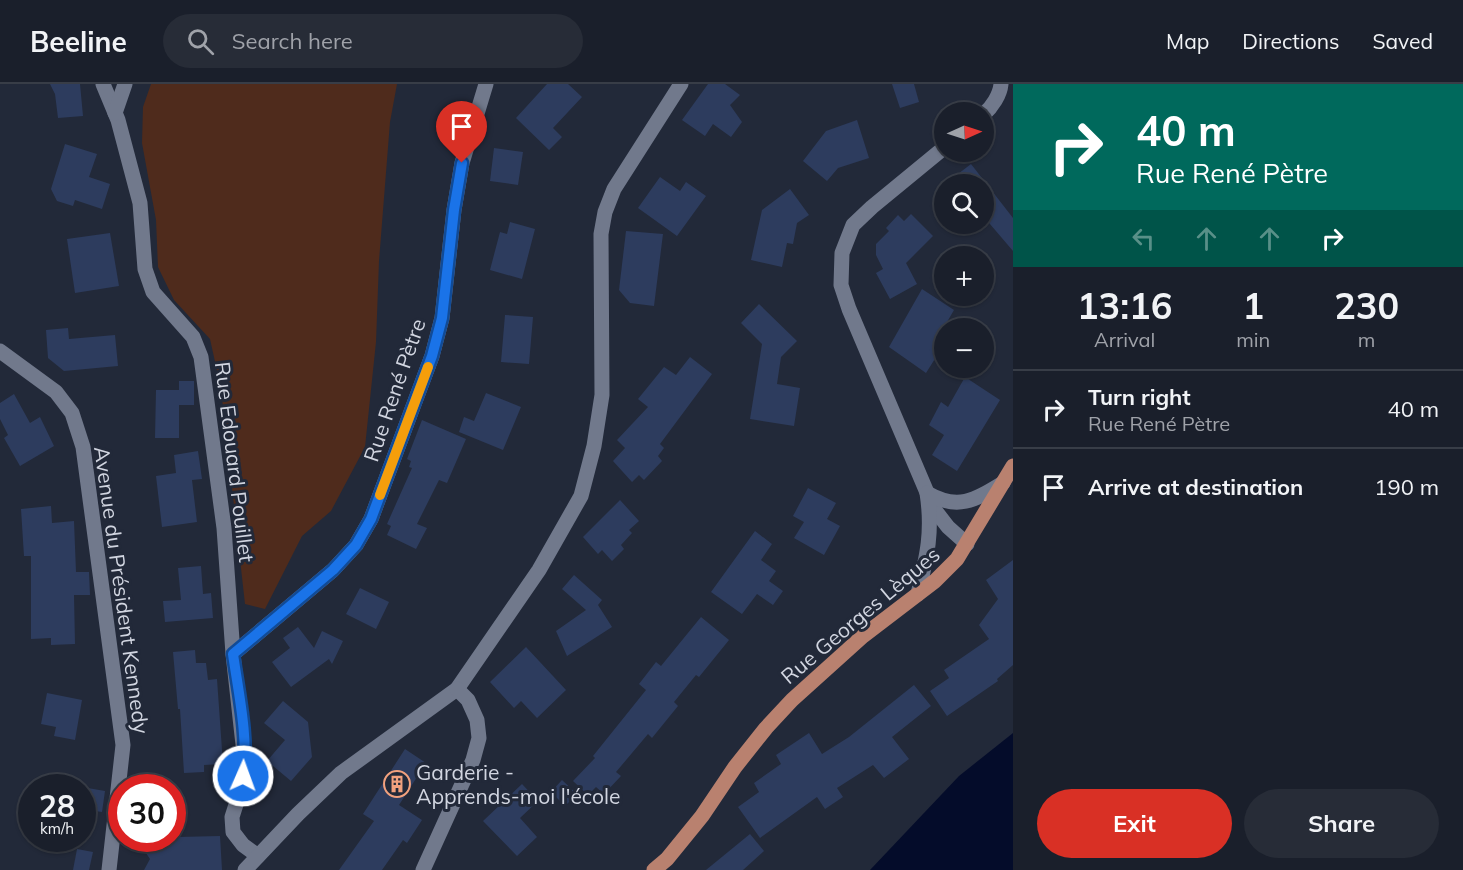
<!DOCTYPE html>
<meta charset="utf-8">
<style>
:root{--surface:#1a1f2b;--page:#272c37;--text:#f1f3f6;--muted:#9fa2a9;--line:#383d47;--accent:#d93025}
body{margin:0;font-family:Mulish,sans-serif;background:var(--page);color:var(--text);height:100vh;display:flex;flex-direction:column;font-size:22px;white-space:nowrap}
*{box-sizing:border-box;margin:0}
p{font-size:20px;color:var(--muted)}
.icon{flex:none;width:33px;height:33px;fill:none;stroke:currentColor;stroke-width:2;stroke-linecap:round;stroke-linejoin:round}
.map{position:relative;flex:1;overflow:hidden}
.sheet{display:flex;flex-direction:column;background:var(--surface);width:450px}
.sheet>*{flex:none}
.guide{background:#00695c;color:#fff;overflow:hidden}
.needle{width:39px;rotate:87deg}
.fabs{position:absolute;left:934px;top:18px;display:grid;gap:12px}
.fabs a{display:grid;place-items:center;width:60px;height:60px;border-radius:50%;background:var(--surface);box-shadow:0 2px 4px #0004,0 0 0 2px var(--line);font-size:30px}
.speed{position:absolute;left:18px;top:690px;display:flex;gap:12px;font-size:30px;font-weight:700;text-align:center}
.speed>*{display:grid;place-content:center;width:78px;height:78px;border-radius:50%;background:var(--surface);box-shadow:0 2px 4px #0004,0 0 0 2px var(--line);line-height:1}
.speed small{font-size:15px;font-weight:400}
.speed .limit{border:9px solid #d22;background:#fff;color:#111}
.pin{position:absolute;display:grid;place-items:center;width:51px;height:51px;color:#fff;margin:-62px -26px;border-radius:50% 50% 50% 0;rotate:-45deg;box-shadow:0 0 6px #0007}
.pin .icon{rotate:45deg}
.me{position:absolute;width:66px;margin:-33px;rotate:2deg;stroke-linejoin:round;filter:drop-shadow(0 0 4px #0008)}
.turn{display:flex;align-items:center;gap:21px;height:126px;padding:0 24px;font-size:27px}
.turn .icon{width:78px;height:78px;stroke-width:2.5}
.turn b{display:block;font-size:42px;line-height:51px}
.lanes{display:flex;align-items:center;height:57px;padding:0 24px;background:#0003;justify-content:center;gap:30px;direction:ltr}
.lanes .off{opacity:.35}
.eta{display:flex;justify-content:space-evenly;align-items:center;height:102px;text-align:center}
.eta b{font-size:36px;font-weight:700;line-height:42px}
.action{display:flex;gap:12px;margin-top:auto;padding:12px 24px}
.action a{flex:1;height:69px;border-radius:36px;background:var(--accent);color:#fff;font-size:24px;font-weight:700;line-height:69px;text-align:center}
.action a+a{background:var(--page);color:var(--text)}
ul{padding:0;list-style:none}
li{display:flex;align-items:center;gap:18px;height:78px;padding:0 24px;border-top:2px solid var(--line)}
li div{flex:1}
li b{display:block;font-size:22px}
li em{font-style:normal}
header{display:flex;align-items:center;gap:36px;box-sizing:border-box;height:84px;padding:0 30px;background:var(--surface);border-bottom:2px solid var(--line)}
header strong{font-size:28px}
nav{display:flex;gap:33px;margin-inline-start:auto;font-size:21px}
.search{width:420px;height:54px;background:var(--page);display:flex;align-items:center;gap:15px;box-sizing:border-box;padding:0 21px;border-radius:33px;color:var(--muted);font-size:22px}
main{display:flex;flex:1;min-height:0}
.map>svg:first-child{display:block}
</style>
<header>
<strong>Beeline</strong>
<div class="search"><svg class="icon" aria-label="search" viewBox="0 0 24 24"><circle cx="10" cy="10" r="6"/><path d="M15 15l6 6"/></svg>Search here</div>
<nav><a>Map</a><a>Directions</a><a>Saved</a></nav>
</header>
<main>
<div class="map">
<svg width="1013" height="786" viewBox="0 0 1013 786">
<rect width="100%" height="100%" fill="#222939"/>
<polygon fill="#4f2b1c" points="151,0 397,0 390,38 379,177 376,258 365,363 331,427 302,452 265,525 245,520 221,305 210,255 174,216 158,183 156,136 142,59 143,23"/>
<polygon fill="#040c2a" points="1013,649 1013,786 870,786 959,692"/>
<g fill="#2d3c5e">
<polygon points="50,0 80,0 83,32 58,34 55,10"/>
<polygon points="547,0 568,0 582,13 553,44 562,53 549,66 516,34"/>
<polygon points="708,0 725,0 740,11 730,21 742,38 731,53 713,40 705,52 682,36"/>
<polygon points="892,0 914,0 919,18 900,24"/>
<polygon points="857,36 869,74 838,84 827,97 803,77 826,47"/>
<polygon points="65,60 97,70 89,93 110,100 102,125 75,116 73,122 57,117 51,105"/>
<polygon points="494,64 523,68 518,101 490,97"/>
<polygon points="971,80 1013,134 1013,167 984,133 984,100 945,100"/>
<polygon points="660,93 680,107 686,98 706,112 677,152 638,124"/>
<polygon points="790,105 809,131 797,139 793,160 787,159 782,183 751,176 762,126"/>
<polygon points="911,130 933,152 906,179 917,200 890,215 876,189 883,185 876,171 876,160 889,147 886,144 898,131 904,137"/>
<polygon points="510,138 535,145 522,195 490,186 500,148 507,150"/>
<polygon points="626,147 663,150 654,222 630,219 619,206"/>
<polygon points="110,149 119,202 75,209 67,155"/>
<polygon points="922,205 954,226 936,257 943,262 926,289 889,263"/>
<polygon points="759,220 797,257 781,273 777,300 800,304 794,342 750,335 762,260 741,239"/>
<polygon points="505,231 533,233 529,280 501,278"/>
<polygon points="68,244 69,255 115,251 118,282 64,287 48,274 46,246"/>
<polygon points="690,273 712,290 660,360 664,364 658,372 662,377 644,396 639,391 632,398 613,377 625,364 617,356 648,323 638,315 664,283 676,291"/>
<polygon points="965,293 1000,316 957,387 932,371 944,351 929,341 941,318 948,323"/>
<polygon points="179,297 194,297 194,321 179,321 179,354 155,354 156,306 179,306"/>
<polygon points="486,309 521,323 503,366 459,348 464,333 474,337"/>
<polygon points="14,310 30,339 40,333 54,362 20,382 4,354 8,351 0,335 0,319"/>
<polygon points="422,336 466,355 447,399 439,396 417,440 427,444 416,465 387,451 391,442 387,440 412,384 409,383 411,377 407,375"/>
<polygon points="198,367 202,395 192,396 197,438 162,443 156,392 176,389 174,371"/>
<polygon points="808,404 836,419 827,435 840,442 824,471 794,454 804,438 793,432"/>
<polygon points="620,416 639,437 629,446 632,449 621,461 624,465 612,477 602,466 598,470 583,453"/>
<polygon points="51,422 52,439 74,437 76,488 89,488 90,511 74,511 75,560 51,561 51,554 31,555 31,472 24,472 21,425"/>
<polygon points="755,447 772,460 761,476 776,487 769,497 783,507 773,521 757,510 742,530 711,508"/>
<polygon points="1013,476 1013,581 997,595 998,597 947,632 930,607 949,594 944,586 989,555 979,541 998,515 986,496"/>
<polygon points="201,482 203,510 211,509 213,534 165,538 163,517 181,516 178,484"/>
<polygon points="574,491 602,516 598,521 612,543 567,572 556,547 586,526 562,505"/>
<polygon points="360,504 389,518 376,545 346,530"/>
<polygon points="701,533 729,556 699,593 696,591 674,618 678,622 652,654 648,650 616,688 621,692 604,710 596,703 588,711 573,697 595,674 593,672 646,606 639,600 656,578 661,582"/>
<polygon points="298,543 314,564 322,547 343,557 332,580 329,575 291,603 272,578 290,564 283,554"/>
<polygon points="526,563 566,606 537,634 521,617 514,624 490,598"/>
<polygon points="195,566 196,579 206,579 208,596 217,595 223,680 204,681 204,688 184,689 180,625 178,625 173,568"/>
<polygon points="914,601 931,622 892,653 909,675 884,694 873,681 837,704 843,713 825,725 817,713 760,754 738,723 759,708 754,699 781,680 776,671 809,649 822,670 849,653"/>
<polygon points="47,609 82,616 75,656 54,652 56,643 41,640"/>
<polygon points="283,617 308,638 312,673 291,697 267,677 285,656 264,639"/>
<polygon points="405,665 426,679 399,721 422,736 407,759 403,756 382,786 339,786 374,737 363,730"/>
<polygon points="562,696 577,710 565,722 551,708"/>
<polygon points="522,700 538,717 520,734 537,753 517,772 483,737"/>
<polygon points="82,703 105,707 102,728 82,725"/>
<polygon points="750,750 764,767 743,786 706,786"/>
<polygon points="220,752 222,786 144,786 150,775 136,754"/>
<polygon points="77,765 93,768 89,786 73,786"/>
</g>
<g fill="none" stroke-linecap="round" stroke-linejoin="round">
<g stroke="#71798c" stroke-width="15">
<polyline points="103,0 118,36 140,119 145,185 153,208 193,253 201,273 224,444 233,570 245,679 241,705 232,733 233,748 243,761 258,772"/>
<polyline points="115,29 125,0"/>
<path d="M984,30C992,23 1000,11 1001,0"/>
<polyline points="945,63 872,123 853,141 842,169 841,201 849,225 934,425 948,443 967,460"/>
<polyline points="0,267 56,308 72,329 83,363 123,661 109,786"/>
<path d="M918,510C927,472 933,448 927,409C958,427 975,416 1003,399"/>
<polyline points="233,570 333,486 356,461 371,435 432,272 442,234 454,126 462,79 486,0"/>
<polyline points="245,786 298,730 341,689 457,605 539,486 581,412 594,362 602,311 601,150 605,128 614,105 681,0"/>
<polyline points="423,786 473,676 479,654 477,636 468,616 457,605"/>
</g>
<polyline stroke="#b9816f" stroke-width="15" points="654,786 667,775 702,732 735,683 766,644 792,616 863,552 935,497 957,475 1013,382"/>
</g>
<g fill="none" stroke-linecap="round" stroke-linejoin="round">
<defs>
<path id="route" d="M243,692C249,656 238,606 233,570L333,486L356,461L371,435L432,272L442,234L454,126L462,79"/>
</defs>
<use href="#route" stroke="#114b97" stroke-width="15"/>
<use href="#route" stroke="#1a73e8" stroke-width="10"/>
<polyline stroke="#f59e0b" stroke-width="10" points="380,411 428,283"/>
</g>
<defs>
<symbol id="building-ring" viewBox="-11 -11 22 22"><circle r="9.5" fill="#222939" stroke="#f2a17e" stroke-width="1.5"/><path d="M-4-6H4V6H1V3H-1V6H-4ZM-2.5-4.3h1.7v1.8h-1.7ZM.8-4.3h1.7v1.8H.8ZM-2.5-1h1.7V.8h-1.7ZM.8-1h1.7V.8H.8Z" fill="#f2a17e"/></symbol>
</defs>
<g fill-rule="evenodd">
<use href="#building-ring" x="382" y="685" width="30" height="30"/>
</g>
<g text-anchor="middle" dominant-baseline="central" stroke-width="6" stroke-linejoin="round" paint-order="stroke">
<g font-size="21" fill="#d1d5e0" stroke="#222939">
<text transform="translate(394 306) rotate(-71)">Rue René Pètre</text>
<text transform="translate(235 378) rotate(83)">Rue Edouard Pouillet</text>
<text transform="translate(122 506) rotate(82)">Avenue du Président Kennedy</text>
<text transform="translate(860 531) rotate(-40)">Rue Georges Lèques</text>
</g>
<g font-size="21" fill="#d1d5e0" stroke="#222939" text-anchor="start">
<text x="416" y="688">Garderie -<tspan x="416" dy="24">Apprends-moi l'école</tspan></text>
</g>
</g>
</svg>
<div class="fabs">
<a><svg class="needle" viewBox="-14 -14 28 28"><path d="M0-13l5 13h-10z" fill="#e53935"/><path d="M0 13l5-13h-10z" fill="#9fa2a9"/></svg></a>
<a><svg class="icon" aria-label="search" viewBox="0 0 24 24"><circle cx="10" cy="10" r="6"/><path d="M15 15l6 6"/></svg></a>
<a>+</a>
<a>−</a>
</div>
<div class="speed"><div>28<small>km/h</small></div><div class="limit">30</div></div>
<div class="pin" style="left:462px;top:79px;background:#d93025"><svg class="icon" aria-label="arrive" viewBox="0 0 24 24"><path d="M6 21V4h12l-3 4 3 4H6"/></svg></div>
<svg class="me" style="left:243px;top:692px" viewBox="-20 -20 40 40"><circle r="17" fill="#1a73e8" stroke="#fff" stroke-width="3"/><path d="M0-11L8 9 0 5-8 9z" fill="#fff"/></svg>
</div>
<section class="sheet">
<div class="guide">
<div class="turn"><svg class="icon" aria-label="right" viewBox="0 0 24 24"><path d="M7 20v-9h11M14 6l5 5-5 5"/></svg><div><b>40 m</b>Rue René Pètre</div></div>
<div class="lanes"><svg class="icon off" aria-label="left" viewBox="0 0 24 24"><path d="M17 20v-9H6M10 6l-5 5 5 5"/></svg><svg class="icon off" aria-label="ahead" viewBox="0 0 24 24"><path d="M12 20V5M6 11l6-6 6 6"/></svg><svg class="icon off" aria-label="ahead" viewBox="0 0 24 24"><path d="M12 20V5M6 11l6-6 6 6"/></svg><svg class="icon" aria-label="right" viewBox="0 0 24 24"><path d="M7 20v-9h11M14 6l5 5-5 5"/></svg></div>
</div>
<div class="eta">
<div><b>13:16</b><p>Arrival</p></div>
<div><b>1</b><p>min</p></div>
<div><b>230</b><p>m</p></div>
</div>
<ul>
<li><svg class="icon" aria-label="right" viewBox="0 0 24 24"><path d="M7 20v-9h11M14 6l5 5-5 5"/></svg><div><b>Turn right</b><p>Rue René Pètre</p></div><em>40 m</em></li>
<li><svg class="icon" aria-label="arrive" viewBox="0 0 24 24"><path d="M6 21V4h12l-3 4 3 4H6"/></svg><div><b>Arrive at destination</b></div><em>190 m</em></li>
</ul>
<div class="action"><a>Exit</a><a>Share</a></div>
</section>
</main>
